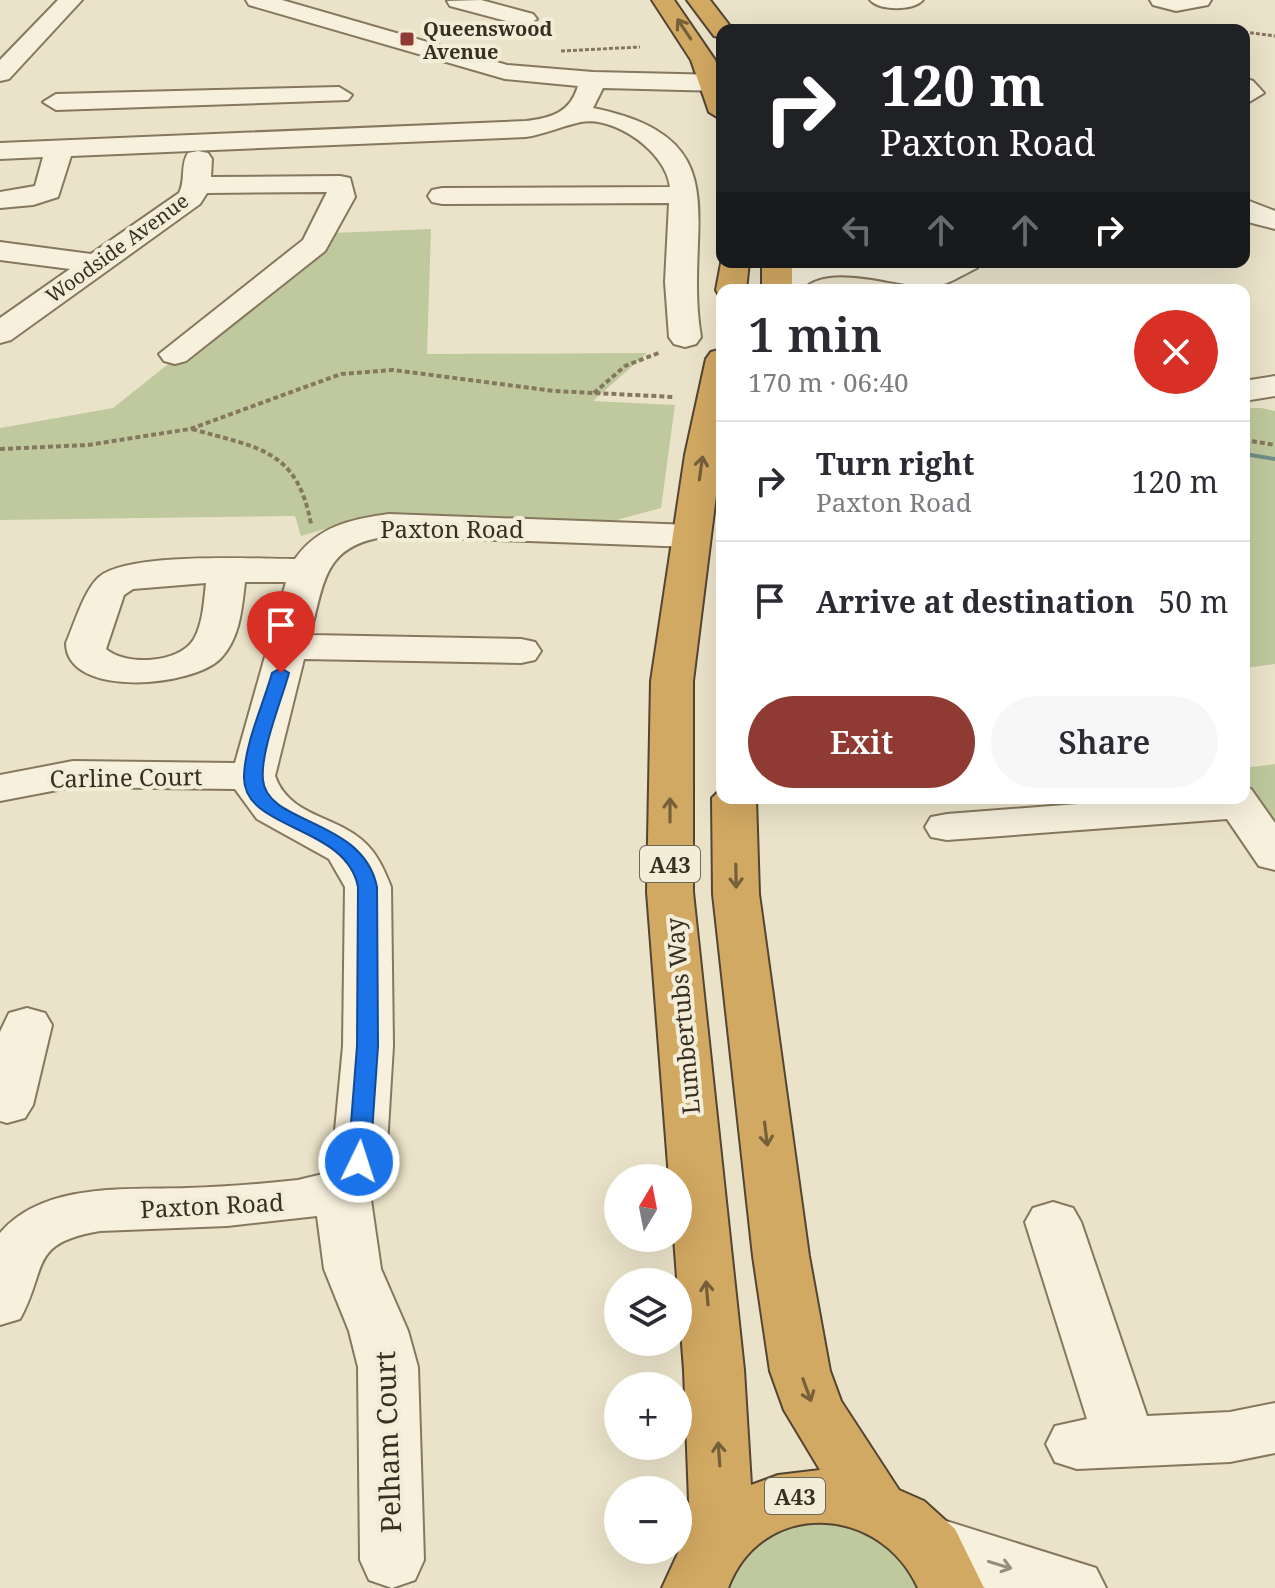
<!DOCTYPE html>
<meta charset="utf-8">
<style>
:root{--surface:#fff;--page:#f7f7f7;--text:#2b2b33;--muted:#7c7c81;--line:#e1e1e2;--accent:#903a34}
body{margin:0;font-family:"Noto Serif",serif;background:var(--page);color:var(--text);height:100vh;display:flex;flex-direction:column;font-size:30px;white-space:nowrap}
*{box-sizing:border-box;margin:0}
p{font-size:26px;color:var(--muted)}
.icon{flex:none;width:44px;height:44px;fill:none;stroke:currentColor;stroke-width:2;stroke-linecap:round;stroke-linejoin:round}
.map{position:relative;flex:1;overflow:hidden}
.details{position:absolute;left:716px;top:284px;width:534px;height:520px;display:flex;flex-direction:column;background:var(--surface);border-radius:16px;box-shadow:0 8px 32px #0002}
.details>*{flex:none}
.top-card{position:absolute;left:716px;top:24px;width:534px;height:244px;border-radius:16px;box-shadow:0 8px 32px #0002;background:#202124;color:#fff;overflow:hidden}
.needle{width:52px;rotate:10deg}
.controls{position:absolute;left:604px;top:1164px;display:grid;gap:16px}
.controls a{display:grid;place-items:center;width:88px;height:88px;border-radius:50%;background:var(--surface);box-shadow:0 8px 32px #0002;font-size:40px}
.pin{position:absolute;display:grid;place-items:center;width:68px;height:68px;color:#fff;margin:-82px -34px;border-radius:50% 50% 50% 0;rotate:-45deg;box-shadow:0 0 8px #0007}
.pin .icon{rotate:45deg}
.me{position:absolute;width:88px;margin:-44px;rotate:4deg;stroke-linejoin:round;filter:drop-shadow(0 0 6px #0008)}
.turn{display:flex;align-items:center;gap:28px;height:168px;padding:0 32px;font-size:36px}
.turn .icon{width:104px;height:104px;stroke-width:2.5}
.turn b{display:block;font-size:56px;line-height:68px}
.lanes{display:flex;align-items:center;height:76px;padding:0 32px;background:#0003;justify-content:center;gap:40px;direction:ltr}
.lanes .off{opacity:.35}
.round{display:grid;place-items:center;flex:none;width:84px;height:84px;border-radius:42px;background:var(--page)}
.overview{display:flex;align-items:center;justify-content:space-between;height:136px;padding:0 32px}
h1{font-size:48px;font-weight:600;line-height:60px}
.cta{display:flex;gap:16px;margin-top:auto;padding:16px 32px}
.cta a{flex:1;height:92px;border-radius:48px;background:var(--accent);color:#fff;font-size:32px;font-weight:600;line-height:92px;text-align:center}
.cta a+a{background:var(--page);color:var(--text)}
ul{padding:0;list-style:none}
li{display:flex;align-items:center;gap:24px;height:120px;padding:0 32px;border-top:2px solid var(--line)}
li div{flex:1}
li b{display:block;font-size:30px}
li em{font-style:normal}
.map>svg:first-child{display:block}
</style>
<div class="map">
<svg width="1275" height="1588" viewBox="0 0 1275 1588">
<rect width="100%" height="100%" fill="#ebe3c9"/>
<g fill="#c0c99d">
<polygon points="431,229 427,354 647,353 593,401 675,405 661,508 609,522 363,518 301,536 295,516 0,520 0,428 113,408 333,233"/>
<polygon points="1261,408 1275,411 1275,664 1244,668 1244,408"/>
<polygon points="1275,764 1275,853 1244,798 1244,768"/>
<path d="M808,1520C852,1523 905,1539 917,1588H724L753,1541Z"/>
</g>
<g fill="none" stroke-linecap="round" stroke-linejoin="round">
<polygon fill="#708e89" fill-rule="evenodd" points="1244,452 1275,457 1275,461 1244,456"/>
<defs>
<g id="minor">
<polygon points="58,0 82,0 9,79 0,81 0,60"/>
<path d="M246,0H282L507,65L593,72L722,75V91L603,88L593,108C745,139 682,225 701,337L696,344L685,347L674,344L669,337L665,282L669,203L442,204L432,202L428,196L432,190L442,188L670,187C666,151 614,116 581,122C562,126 545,134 526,137L71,156L58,197L33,205L0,208V192L35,186L43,157L0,159V143L526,121C551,118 570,113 578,86L505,79L249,5Z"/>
<polygon points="481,0 533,14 537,19 525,26 450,6 447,1"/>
<path d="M870,0H923C913,11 880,11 870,0Z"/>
<polygon points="1150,0 1211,0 1208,5 1176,11 1153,5"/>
<polygon points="1244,78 1253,81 1264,93 1244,105"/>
<polygon points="339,87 352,95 348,100 56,110 43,102 56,94"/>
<path d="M198,151L208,153L212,159L211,177L340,176L350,178L355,197L325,251L186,361L175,364L164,361L159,354L303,240L327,192L207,193L200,204L11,340L0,343V318L70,269L0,260V242L91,254L179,193C186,180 180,165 188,153Z"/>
<polygon points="1244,199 1275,211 1275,229 1244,221"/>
<path d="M806,262H885L928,268L942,262H981L977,268C962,275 945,287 929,287C895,286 826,259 800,290H769L784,271Z"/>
<polygon points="1275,376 1275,396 1244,401 1244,381"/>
<path d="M389,514L691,525L704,528L710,536L704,544L691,547L389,536C323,545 325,580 310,635L521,639L535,642L541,651L535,660L521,663L304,659L275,776C289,816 333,815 362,840C377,853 384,869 391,887L393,1046L386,1162L370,1193L381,1269L408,1331L418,1367L424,1560L415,1580L392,1588L369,1580L360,1560L358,1367L349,1331L324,1269L317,1216L227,1226L100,1231C28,1243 48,1268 20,1319L0,1325V1233C44,1182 126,1190 187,1188C224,1187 261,1184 298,1180L323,1174L332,1162L343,1046L345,887L329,859L257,819L235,789L73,787L0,801V775L73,761L235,763L286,582H245C242,608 240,638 221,658C194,687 66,699 66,643C74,625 84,590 99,577C128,552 254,559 295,559C318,526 352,519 389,514ZM206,583C204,601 203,623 194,639C179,664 125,666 106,649L124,595L133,589Z"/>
<polygon points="1244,787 1251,789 1275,823 1275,870 1259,866 1227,819 947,840 931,837 925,827 931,817 947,814 1155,798 1244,798"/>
<polygon points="27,1008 45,1013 52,1025 33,1105 25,1118 7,1123 0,1121 0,1032 9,1013"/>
<polygon points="1053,1202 1073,1208 1081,1222 1147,1416 1230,1412 1275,1403 1275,1453 1230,1462 1077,1469 1055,1462 1046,1444 1055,1426 1087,1419 1025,1222 1033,1208"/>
<polygon points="927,1515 1096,1568 1106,1588 985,1588 904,1561 895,1542 904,1523"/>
</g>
<g id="highway">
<polygon points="652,0 674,0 715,60 722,78 722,120 709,112 691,60"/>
<polygon points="687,0 710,0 733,30 722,30 722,38 714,36"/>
<polygon points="722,258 722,262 749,262 746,290 722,290 720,297 716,290"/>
<rect x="762" y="262" width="30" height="28"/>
<path d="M722,349V447L693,681V892L744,1370L751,1485L778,1475L820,1470L784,1410L770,1371L753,1256L713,894L712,798L722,788V798H756L759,894L809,1256L830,1371L841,1401L899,1490L924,1501L955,1529L984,1588H918C880,1504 762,1498 728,1588H662L690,1527L684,1370L674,1238H678V1178H669L647,892L651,681L685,455L706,359L711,352Z"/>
</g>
</defs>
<use href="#minor" stroke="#86775f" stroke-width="4"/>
<use href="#highway" stroke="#544533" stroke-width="4"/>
<g stroke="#86775f" stroke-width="3" stroke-dasharray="4 2" stroke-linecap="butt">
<polyline points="895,30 995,26 1216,30"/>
<polyline points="1244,32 1275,36"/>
<polyline points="561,51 640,47"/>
</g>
<g stroke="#86775f" stroke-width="4" stroke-dasharray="5 3" stroke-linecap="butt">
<polyline points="594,393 625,366 661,352"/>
<path d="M192,429C257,448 297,448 311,524"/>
<polyline points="1244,440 1275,445"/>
<polyline points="0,449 88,445 190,429 341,374 393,370 554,391 674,397"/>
</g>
<use href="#minor" fill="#f6f0dc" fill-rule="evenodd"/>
<use href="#highway" fill="#d2a962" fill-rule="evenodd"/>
</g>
<defs><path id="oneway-shaft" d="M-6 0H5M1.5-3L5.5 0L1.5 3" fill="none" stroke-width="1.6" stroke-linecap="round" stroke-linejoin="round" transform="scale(2)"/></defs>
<g stroke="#765f3b">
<use href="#oneway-shaft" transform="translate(684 29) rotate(-124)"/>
<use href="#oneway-shaft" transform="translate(701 468) rotate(-82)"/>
<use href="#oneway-shaft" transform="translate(670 810) rotate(-90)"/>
<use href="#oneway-shaft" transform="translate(736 876) rotate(89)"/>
<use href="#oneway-shaft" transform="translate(766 1134) rotate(83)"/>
<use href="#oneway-shaft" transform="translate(707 1293) rotate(-95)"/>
<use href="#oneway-shaft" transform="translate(807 1390) rotate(70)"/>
<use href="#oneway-shaft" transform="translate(719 1454) rotate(-94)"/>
</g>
<use stroke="#978f7e" href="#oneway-shaft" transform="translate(1000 1565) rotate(17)"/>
<path fill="#1a73e8" stroke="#114b97" stroke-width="2" d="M281,668L289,673C281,702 260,752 263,780C267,825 363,818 377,887L378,1046L370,1162L359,1170L348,1162L357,1046L358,887C346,824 242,831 244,776C245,743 263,705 272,673Z"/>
<rect fill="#903a34" stroke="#f3edd8" stroke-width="3" x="399" y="31" width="16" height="16" rx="4"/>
<g text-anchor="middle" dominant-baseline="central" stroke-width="8" stroke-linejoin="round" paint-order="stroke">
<g font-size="20" font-weight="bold" fill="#382e21" stroke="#f3edd8" text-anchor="start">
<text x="423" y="28">Queenswood<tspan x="423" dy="23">Avenue</tspan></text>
</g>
<g font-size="20" fill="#382e21" stroke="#f3edd8">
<text transform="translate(117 248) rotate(-36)">Woodside Avenue</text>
</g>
<g fill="#f3edd8" stroke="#706758" stroke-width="2">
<rect x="640" y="846" width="60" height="36" rx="6"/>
<rect x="765" y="1478" width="60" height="36" rx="6"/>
</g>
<g font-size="22" font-weight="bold" fill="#382e21">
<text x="670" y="864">A43</text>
<text x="795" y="1496">A43</text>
</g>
<g font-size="24" fill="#382e21" stroke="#f3edd8">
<text x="452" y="528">Paxton Road</text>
<text transform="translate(126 777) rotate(-1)">Carline Court</text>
<text transform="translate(682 1016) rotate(-95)">Lumbertubs Way</text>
<text transform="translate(212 1205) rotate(-3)">Paxton Road</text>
</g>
<g font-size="28" fill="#382e21" stroke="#f3edd8">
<text transform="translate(387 1442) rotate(-92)">Pelham Court</text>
</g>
</g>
</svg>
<div class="controls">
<a><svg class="needle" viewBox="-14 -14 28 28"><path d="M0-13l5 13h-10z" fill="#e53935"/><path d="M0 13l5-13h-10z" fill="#7c7c81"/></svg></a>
<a><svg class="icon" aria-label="layers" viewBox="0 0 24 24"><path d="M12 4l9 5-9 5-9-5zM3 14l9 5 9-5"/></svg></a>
<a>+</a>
<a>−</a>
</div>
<div class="pin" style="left:281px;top:673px;background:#d93025"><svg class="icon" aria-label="arrive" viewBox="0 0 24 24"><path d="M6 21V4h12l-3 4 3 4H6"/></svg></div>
<svg class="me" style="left:359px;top:1162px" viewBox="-20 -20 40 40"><circle r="17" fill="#1a73e8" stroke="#fff" stroke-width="3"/><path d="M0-11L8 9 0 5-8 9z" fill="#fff"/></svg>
<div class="top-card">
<div class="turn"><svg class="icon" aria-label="right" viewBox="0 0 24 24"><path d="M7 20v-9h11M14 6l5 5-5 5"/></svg><div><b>120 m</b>Paxton Road</div></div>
<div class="lanes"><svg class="icon off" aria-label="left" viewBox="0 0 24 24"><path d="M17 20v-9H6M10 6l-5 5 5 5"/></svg><svg class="icon off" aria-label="ahead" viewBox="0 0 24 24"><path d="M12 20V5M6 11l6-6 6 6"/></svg><svg class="icon off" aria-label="ahead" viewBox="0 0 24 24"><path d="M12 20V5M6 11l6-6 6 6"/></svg><svg class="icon" aria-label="right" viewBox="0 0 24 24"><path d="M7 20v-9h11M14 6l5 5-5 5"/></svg></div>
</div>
<section class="details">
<div class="overview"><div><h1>1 min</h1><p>170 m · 06:40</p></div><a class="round" style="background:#d93025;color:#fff"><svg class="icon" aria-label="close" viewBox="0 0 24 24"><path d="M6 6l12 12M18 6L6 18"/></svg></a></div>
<ul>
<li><svg class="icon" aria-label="right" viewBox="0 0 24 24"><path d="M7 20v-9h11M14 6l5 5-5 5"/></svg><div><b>Turn right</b><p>Paxton Road</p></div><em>120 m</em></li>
<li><svg class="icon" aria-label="arrive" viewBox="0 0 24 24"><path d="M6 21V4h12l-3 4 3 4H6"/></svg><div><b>Arrive at destination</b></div><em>50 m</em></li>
</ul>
<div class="cta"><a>Exit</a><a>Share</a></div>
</section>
</div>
